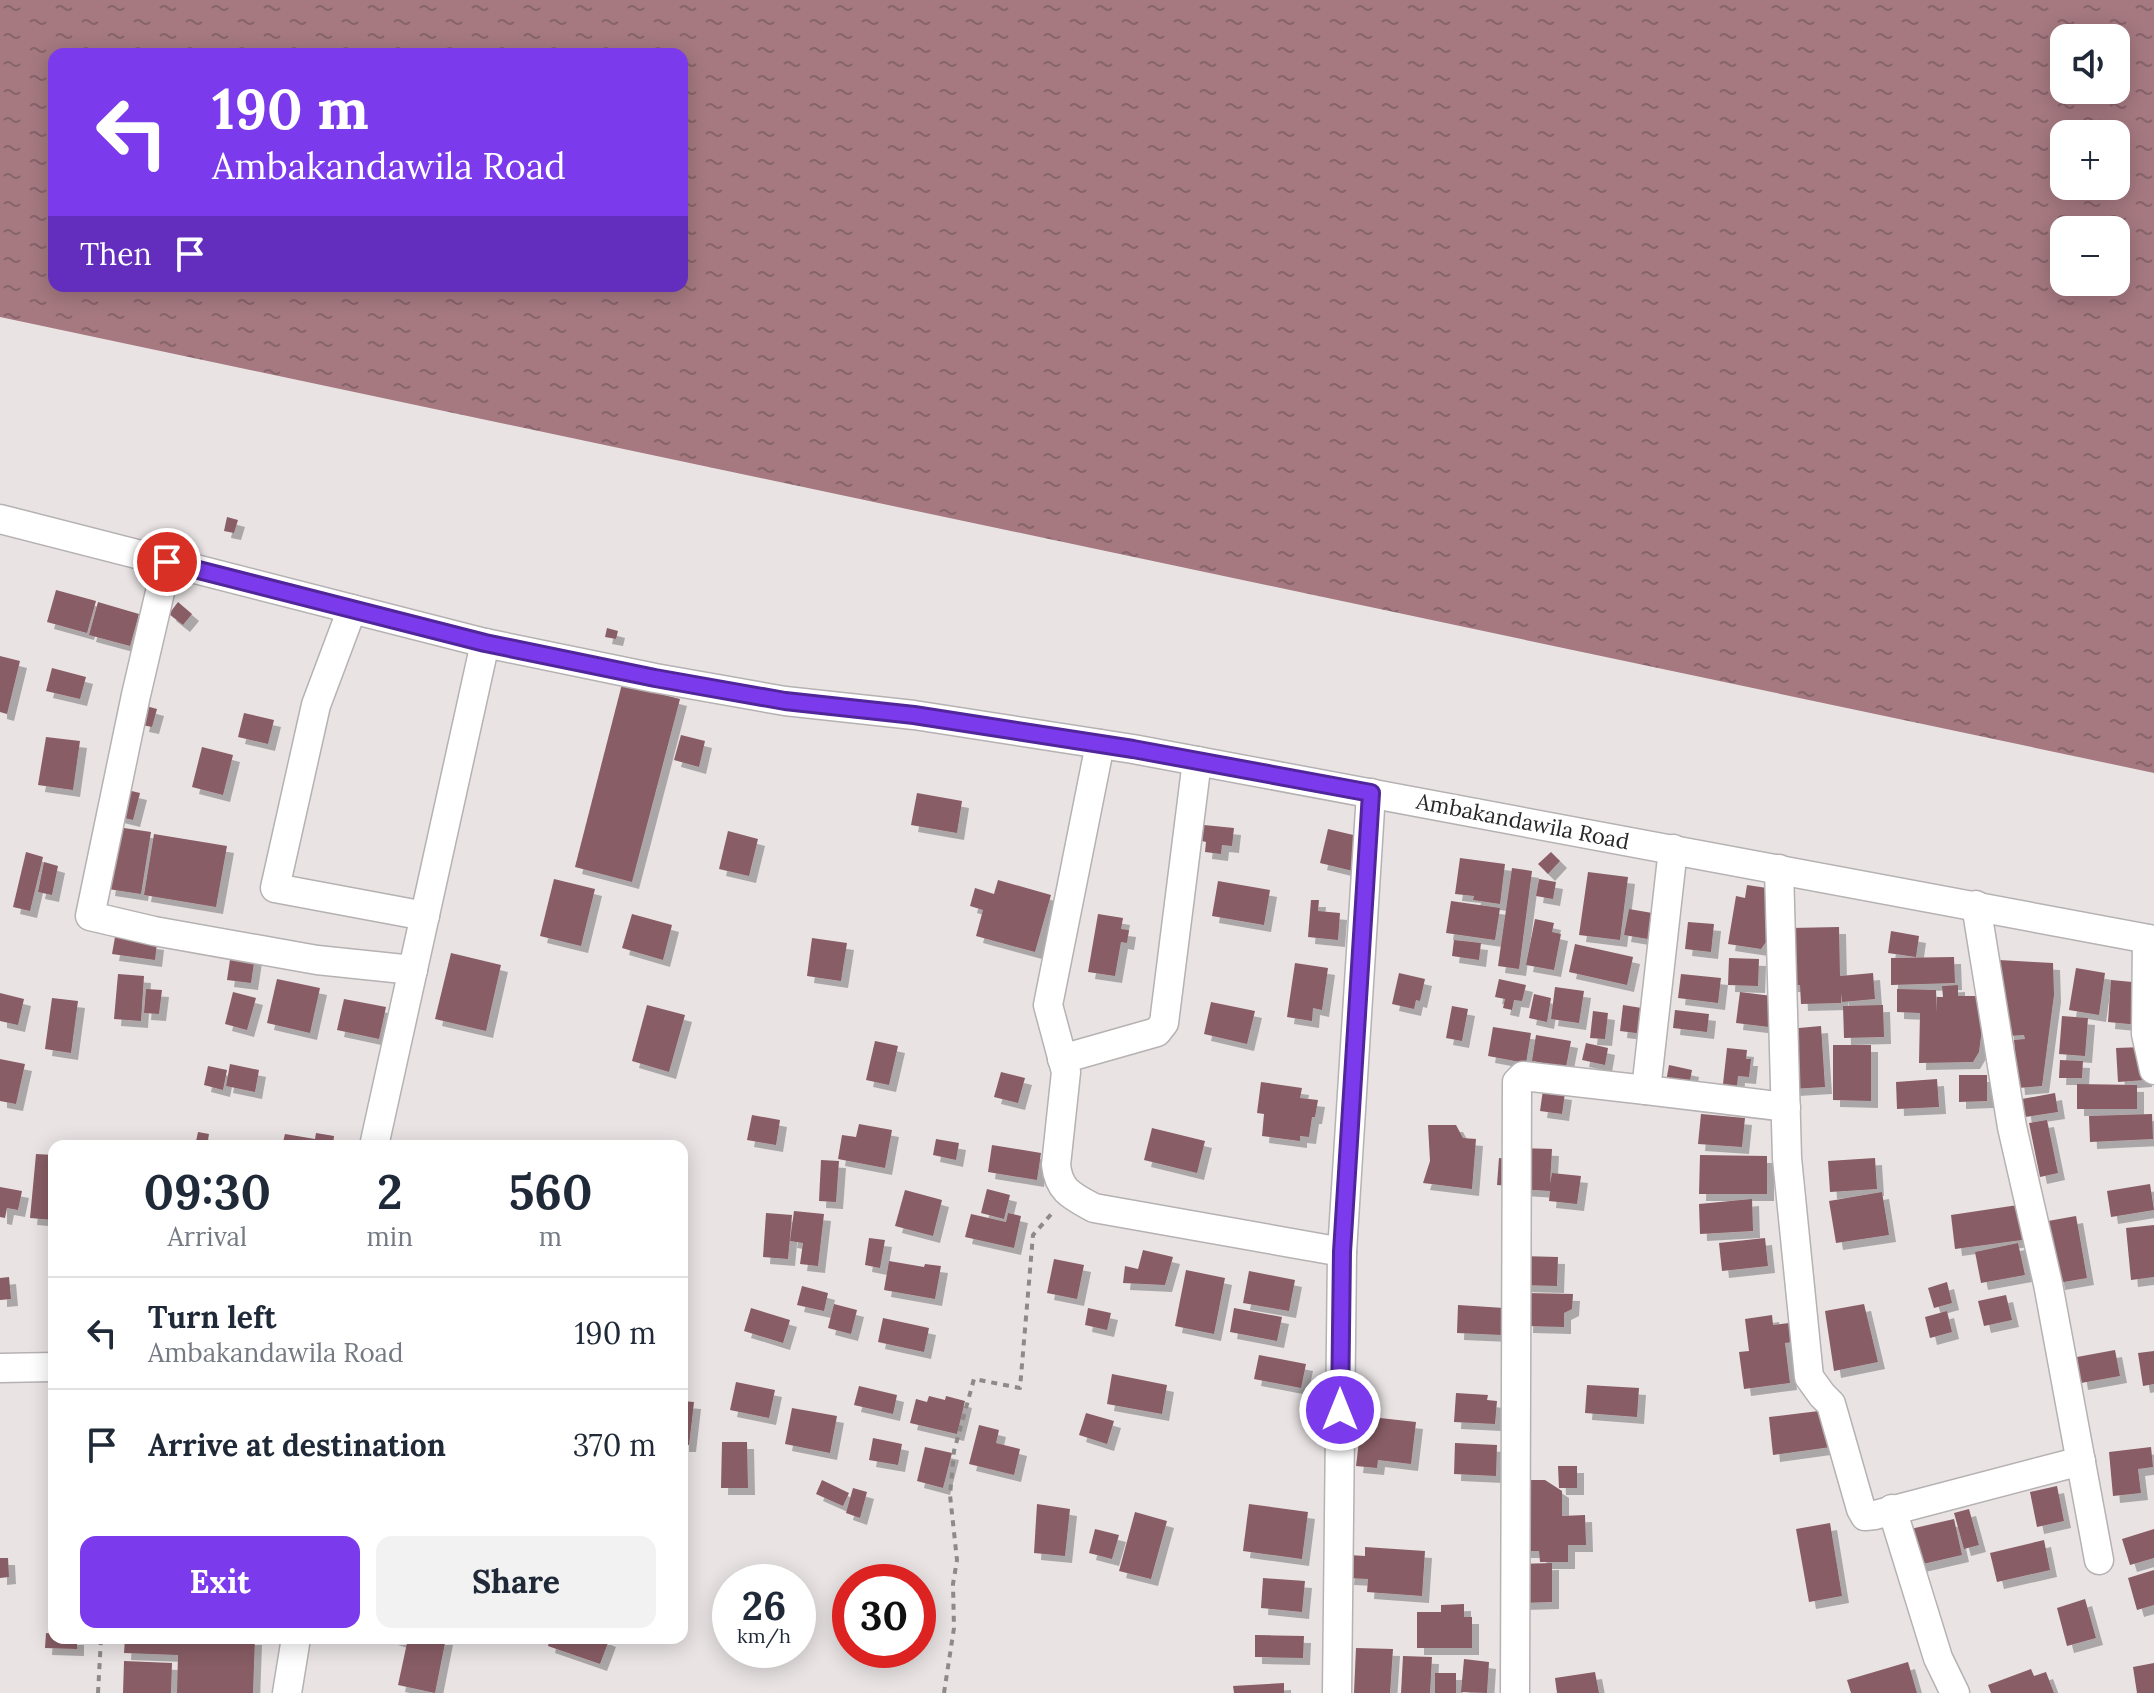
<!DOCTYPE html>
<meta charset="utf-8">
<style>
:root{--surface:#fff;--page:#f2f2f3;--text:#1f2937;--muted:#747a83;--line:#e0e1e3;--accent:#7c3aed}
body{margin:0;font-family:Lora,serif;background:var(--page);color:var(--text);height:100vh;display:flex;flex-direction:column;font-size:30px;white-space:nowrap}
*{box-sizing:border-box;margin:0}
p{font-size:26px;color:var(--muted)}
.icon{flex:none;width:44px;height:44px;fill:none;stroke:currentColor;stroke-width:2;stroke-linecap:round;stroke-linejoin:round}
.map{position:relative;flex:1;overflow:hidden}
.panel{position:absolute;left:48px;top:1140px;width:640px;height:504px;display:flex;flex-direction:column;background:var(--surface);border-radius:16px;box-shadow:0 4px 20px #0003}
.panel>*{flex:none}
.top-card{position:absolute;left:48px;top:48px;width:640px;height:244px;border-radius:16px;box-shadow:0 4px 20px #0003;background:#7c3aed;color:#fff;overflow:hidden}
.fabs{position:absolute;left:2050px;top:24px;display:grid;gap:16px}
.fabs a{display:grid;place-items:center;width:80px;height:80px;border-radius:16px;background:var(--surface);box-shadow:0 4px 20px #0003;font-size:40px}
.speed{position:absolute;left:712px;top:1564px;display:flex;gap:16px;font-size:40px;font-weight:700;text-align:center}
.speed>*{display:grid;place-content:center;width:104px;height:104px;border-radius:50%;background:var(--surface);box-shadow:0 4px 20px #0003;line-height:1}
.speed small{font-size:20px;font-weight:400}
.speed .limit{border:12px solid #d22;background:#fff;color:#111}
.pin{position:absolute;display:grid;place-items:center;width:68px;height:68px;color:#fff;margin:-34px;border:4px solid #fff;border-radius:50%;box-shadow:0 2px 8px #0007}
.me{position:absolute;width:88px;margin:-44px;rotate:0deg;stroke-linejoin:round;filter:drop-shadow(0 0 6px #0008)}
.turn{display:flex;align-items:center;gap:28px;height:168px;padding:0 32px;font-size:36px}
.turn .icon{width:104px;height:104px;stroke-width:2.5}
.turn b{display:block;font-size:56px;line-height:68px}
.then{display:flex;align-items:center;height:76px;padding:0 32px;background:#0003;gap:16px;font-size:30px}
.eta{display:flex;justify-content:space-evenly;align-items:center;height:136px;text-align:center}
.eta b{font-size:48px;font-weight:700;line-height:56px}
.primary-button{display:flex;gap:16px;margin-top:auto;padding:16px 32px}
.primary-button a{flex:1;height:92px;border-radius:16px;background:var(--accent);color:#fff;font-size:32px;font-weight:700;line-height:92px;text-align:center}
.primary-button a+a{background:var(--page);color:var(--text)}
ul{padding:0;list-style:none}
li{display:flex;align-items:center;gap:24px;height:112px;padding:0 32px;border-top:2px solid var(--line)}
li div{flex:1}
li b{display:block;font-size:30px}
li em{font-style:normal}
.map>svg:first-child{display:block}
</style>
<div class="map">
<svg width="2154" height="1693" viewBox="0 0 2154 1693">
<defs>
<pattern id="water-ripples" width="26" height="14" patternUnits="userSpaceOnUse" patternTransform="scale(2)"><rect width="26" height="14" fill="#a67981"/><path d="M2 4q2-2 4 0t4 0M15 11q2-2 4 0t4 0" fill="none" stroke="#87636a"/></pattern>
<filter id="shadow"><feDropShadow dx="7" dy="7" stdDeviation="0" flood-color="#0004"/></filter>
</defs>
<rect width="100%" height="100%" fill="#e9e3e4"/>
<path fill="url(#water-ripples)" fill-rule="evenodd" d="M0,0H2154V773L0,317ZM2064,38H2116V90H2064ZM54,54H682V286H54ZM2064,134H2116V186H2064ZM2064,230H2116V282H2064Z"/>
<g fill="#885d65" filter="url(#shadow)">
<polygon points="227,517 238,520 234,533 224,531"/>
<polygon points="56,590 96,601 87,633 47,622"/>
<polygon points="98,602 139,614 130,646 89,635"/>
<polygon points="178,602 192,614 183,625 169,614"/>
<polygon points="607,628 618,631 616,639 605,637"/>
<polygon points="0,656 20,661 7,714 0,712"/>
<polygon points="52,668 86,677 80,699 46,691"/>
<polygon points="622,684 680,699 632,882 575,867"/>
<polygon points="146,706 157,709 152,727 142,725"/>
<polygon points="244,713 274,720 268,744 238,737"/>
<polygon points="681,735 705,741 699,767 674,760"/>
<polygon points="46,737 80,741 73,790 38,785"/>
<polygon points="202,747 233,755 223,795 192,787"/>
<polygon points="123,789 140,793 133,820 117,816"/>
<polygon points="917,793 962,801 957,833 911,825"/>
<polygon points="1204,825 1234,828 1232,846 1222,845 1221,854 1205,852 1206,842 1202,841"/>
<polygon points="117,827 151,832 141,894 108,889"/>
<polygon points="1328,829 1366,838 1357,872 1320,863"/>
<polygon points="728,831 758,839 749,876 719,869"/>
<polygon points="154,834 227,846 216,907 144,895"/>
<polygon points="26,852 43,857 30,911 13,907"/>
<polygon points="1551,852 1560,861 1548,874 1538,864"/>
<polygon points="1460,858 1505,864 1500,904 1473,900 1474,896 1455,894"/>
<polygon points="44,862 58,866 52,895 38,892"/>
<polygon points="1512,868 1532,871 1519,969 1498,966"/>
<polygon points="1588,872 1628,877 1620,940 1579,935"/>
<polygon points="554,879 595,889 581,946 540,936"/>
<polygon points="1539,879 1556,882 1553,899 1536,896"/>
<polygon points="998,880 1051,895 1035,952 976,936 983,910 970,906 975,888 994,894"/>
<polygon points="1218,881 1270,890 1264,925 1212,916"/>
<polygon points="1747,885 1767,888 1771,935 1761,949 1728,944 1736,896 1745,898"/>
<polygon points="1311,900 1319,900 1318,911 1340,913 1338,940 1308,937"/>
<polygon points="1451,901 1500,908 1495,940 1446,933"/>
<polygon points="1629,909 1658,914 1654,940 1624,935"/>
<polygon points="632,914 672,925 663,960 622,948"/>
<polygon points="1098,914 1123,918 1121,929 1129,930 1127,943 1121,942 1115,976 1088,972"/>
<polygon points="1535,919 1554,923 1552,932 1561,934 1554,970 1526,965"/>
<polygon points="1688,922 1714,924 1711,952 1685,949"/>
<polygon points="1839,927 1840,976 1873,973 1875,999 1842,1002 1841,993 1841,1003 1801,1004 1800,985 1785,985 1790,928"/>
<polygon points="1891,931 1919,936 1916,957 1888,953"/>
<polygon points="115,937 157,943 155,960 112,954"/>
<polygon points="812,938 847,943 841,981 807,976"/>
<polygon points="1454,940 1481,943 1479,960 1452,956"/>
<polygon points="1575,944 1633,957 1627,985 1569,972"/>
<polygon points="231,953 255,956 251,983 227,980"/>
<polygon points="451,953 501,965 486,1031 435,1019"/>
<polygon points="1954,957 1955,983 1891,985 1891,958"/>
<polygon points="1729,958 1759,959 1758,986 1728,985"/>
<polygon points="1999,960 2053,963 2054,995 2042,1086 2018,1088 2014,1040 2025,1039 2024,1035 2008,1036 1999,996"/>
<polygon points="1295,963 1328,968 1322,1010 1313,1008 1312,1021 1287,1017"/>
<polygon points="2076,968 2105,973 2099,1015 2069,1010"/>
<polygon points="1399,973 1425,979 1420,1001 1416,1000 1414,1009 1392,1004"/>
<polygon points="118,974 144,976 141,1021 114,1019"/>
<polygon points="1681,974 1721,978 1718,1003 1678,998"/>
<polygon points="277,979 320,988 310,1033 267,1023"/>
<polygon points="1499,979 1526,985 1522,1001 1514,1000 1512,1010 1503,1008 1505,999 1495,997"/>
<polygon points="2111,980 2143,983 2139,1025 2108,1022"/>
<polygon points="1958,985 1958,996 1986,996 1979,1052 1973,1062 1919,1063 1920,1013 1897,1012 1897,989 1936,990 1937,1013 1937,997 1943,997 1942,986"/>
<polygon points="1555,987 1584,991 1579,1023 1551,1019"/>
<polygon points="146,989 162,990 159,1014 144,1013"/>
<polygon points="233,992 256,998 247,1030 225,1024"/>
<polygon points="1740,992 1772,996 1769,1027 1736,1023"/>
<polygon points="0,993 24,999 18,1025 0,1021"/>
<polygon points="1534,994 1551,998 1547,1022 1529,1018"/>
<polygon points="52,998 78,1001 71,1053 45,1049"/>
<polygon points="344,999 386,1007 379,1039 337,1030"/>
<polygon points="1211,1002 1255,1011 1247,1044 1204,1034"/>
<polygon points="647,1005 685,1015 669,1072 632,1061"/>
<polygon points="1623,1005 1648,1009 1644,1034 1620,1031"/>
<polygon points="1883,1005 1884,1037 1844,1038 1843,1006"/>
<polygon points="1452,1006 1468,1009 1462,1041 1446,1038"/>
<polygon points="1675,1010 1709,1014 1707,1032 1673,1028"/>
<polygon points="1593,1011 1608,1013 1605,1039 1590,1038"/>
<polygon points="2062,1016 2088,1018 2085,1056 2059,1054"/>
<polygon points="1821,1026 1825,1087 1792,1089 1788,1029"/>
<polygon points="1493,1027 1531,1033 1526,1063 1488,1056"/>
<polygon points="1536,1035 1571,1041 1566,1067 1532,1061"/>
<polygon points="875,1041 898,1046 889,1085 866,1080"/>
<polygon points="1586,1043 1608,1048 1605,1065 1582,1060"/>
<polygon points="1833,1045 1871,1045 1871,1101 1833,1100"/>
<polygon points="2143,1047 2145,1080 2118,1082 2116,1048"/>
<polygon points="1727,1048 1747,1050 1746,1059 1751,1059 1749,1077 1738,1076 1737,1086 1723,1084"/>
<polygon points="0,1059 25,1064 16,1104 0,1101"/>
<polygon points="2060,1060 2083,1061 2082,1078 2059,1078"/>
<polygon points="230,1064 259,1070 255,1092 226,1086"/>
<polygon points="1669,1065 1692,1070 1689,1086 1666,1082"/>
<polygon points="208,1066 227,1070 223,1090 204,1085"/>
<polygon points="1001,1072 1025,1078 1018,1103 994,1097"/>
<polygon points="1959,1075 1987,1075 1987,1101 1959,1102"/>
<polygon points="1937,1079 1939,1107 1897,1109 1896,1082"/>
<polygon points="1261,1082 1302,1088 1300,1098 1318,1100 1315,1117 1312,1117 1309,1137 1300,1136 1300,1141 1262,1136 1264,1114 1257,1113"/>
<polygon points="2077,1084 2137,1085 2137,1109 2077,1109"/>
<polygon points="1543,1090 1565,1093 1562,1114 1540,1111"/>
<polygon points="2055,1093 2058,1112 2025,1117 2022,1099"/>
<polygon points="1701,1114 1745,1118 1742,1147 1698,1144"/>
<polygon points="2152,1114 2153,1139 2090,1142 2089,1116"/>
<polygon points="752,1115 780,1120 776,1145 747,1140"/>
<polygon points="2047,1120 2058,1173 2040,1177 2029,1123"/>
<polygon points="859,1124 892,1130 885,1168 838,1159 842,1135 856,1137"/>
<polygon points="1428,1125 1456,1125 1463,1138 1476,1139 1472,1189 1423,1183 1430,1161"/>
<polygon points="1152,1128 1205,1141 1197,1173 1144,1160"/>
<polygon points="198,1132 209,1134 207,1146 195,1146"/>
<polygon points="316,1133 334,1136 333,1146 282,1146 285,1134 315,1139"/>
<polygon points="936,1139 959,1143 956,1160 933,1155"/>
<polygon points="992,1145 1041,1153 1037,1180 988,1172"/>
<polygon points="1520,1148 1552,1149 1550,1184 1552,1173 1581,1176 1577,1204 1549,1201 1550,1191 1518,1189"/>
<polygon points="36,1154 54,1155 54,1220 30,1218"/>
<polygon points="1700,1155 1767,1156 1767,1194 1699,1194"/>
<polygon points="1499,1158 1515,1160 1512,1186 1497,1185"/>
<polygon points="1875,1158 1877,1189 1830,1192 1828,1161"/>
<polygon points="821,1160 839,1161 836,1202 819,1201"/>
<polygon points="2150,1184 2154,1210 2111,1217 2107,1191"/>
<polygon points="0,1187 22,1191 18,1210 7,1208 5,1218 0,1217"/>
<polygon points="987,1189 1010,1195 1004,1219 981,1213"/>
<polygon points="905,1190 942,1200 933,1236 895,1226"/>
<polygon points="1882,1192 1889,1235 1836,1243 1829,1201"/>
<polygon points="1752,1199 1753,1231 1700,1234 1699,1204"/>
<polygon points="2018,1205 2022,1240 1955,1249 1951,1215"/>
<polygon points="794,1211 824,1214 818,1266 800,1264 803,1243 790,1241"/>
<polygon points="766,1213 792,1215 788,1259 763,1257"/>
<polygon points="1008,1213 1021,1216 1014,1248 965,1237 971,1214 1006,1222"/>
<polygon points="2076,1216 2087,1278 2058,1283 2048,1221"/>
<polygon points="2154,1225 2154,1277 2131,1280 2126,1228"/>
<polygon points="869,1238 885,1240 880,1268 865,1265"/>
<polygon points="1765,1238 1768,1266 1722,1271 1719,1243"/>
<polygon points="2018,1243 2025,1275 1981,1283 1975,1252"/>
<polygon points="1143,1250 1173,1257 1165,1285 1123,1283 1125,1266 1138,1269"/>
<polygon points="1521,1256 1558,1257 1557,1286 1520,1285"/>
<polygon points="1054,1259 1084,1265 1077,1299 1047,1293"/>
<polygon points="889,1261 924,1267 925,1264 941,1266 935,1299 884,1290"/>
<polygon points="1186,1270 1225,1278 1214,1334 1175,1326"/>
<polygon points="1249,1271 1295,1280 1289,1311 1243,1303"/>
<polygon points="9,1277 11,1299 0,1300 0,1278"/>
<polygon points="1947,1282 1952,1303 1934,1308 1928,1288"/>
<polygon points="802,1286 828,1293 824,1311 797,1305"/>
<polygon points="1527,1293 1573,1294 1572,1309 1564,1313 1564,1327 1526,1326"/>
<polygon points="2006,1295 2012,1320 1984,1326 1978,1301"/>
<polygon points="834,1304 857,1310 851,1334 828,1328"/>
<polygon points="1864,1304 1878,1362 1834,1371 1825,1311"/>
<polygon points="1458,1305 1504,1308 1502,1335 1457,1333"/>
<polygon points="751,1308 790,1320 783,1343 744,1331"/>
<polygon points="1088,1308 1111,1313 1107,1330 1085,1325"/>
<polygon points="1234,1308 1282,1317 1277,1341 1230,1332"/>
<polygon points="1947,1311 1952,1332 1930,1338 1925,1317"/>
<polygon points="1772,1315 1773,1325 1797,1322 1799,1341 1785,1343 1790,1383 1744,1389 1739,1352 1749,1351 1745,1319"/>
<polygon points="883,1318 929,1328 924,1352 878,1342"/>
<polygon points="2115,1350 2120,1376 2081,1383 2077,1357"/>
<polygon points="2154,1351 2154,1384 2143,1386 2138,1353"/>
<polygon points="1259,1355 1306,1364 1301,1388 1254,1379"/>
<polygon points="1112,1374 1167,1385 1162,1414 1107,1404"/>
<polygon points="736,1382 775,1390 769,1418 730,1410"/>
<polygon points="1587,1385 1639,1388 1637,1417 1585,1413"/>
<polygon points="859,1386 897,1395 893,1414 854,1405"/>
<polygon points="1456,1393 1488,1395 1487,1400 1497,1401 1495,1424 1454,1422"/>
<polygon points="929,1396 945,1400 946,1396 965,1401 957,1434 910,1423 916,1399 927,1402"/>
<polygon points="682,1401 694,1402 689,1445 682,1445"/>
<polygon points="792,1408 837,1416 830,1453 785,1444"/>
<polygon points="1827,1410 1831,1447 1773,1455 1769,1417"/>
<polygon points="1086,1413 1114,1421 1107,1444 1079,1435"/>
<polygon points="1362,1416 1416,1422 1411,1464 1378,1460 1377,1468 1356,1466"/>
<polygon points="979,1425 999,1430 996,1443 1020,1449 1014,1475 969,1464"/>
<polygon points="873,1438 902,1444 898,1465 869,1460"/>
<polygon points="722,1442 747,1442 748,1488 721,1488"/>
<polygon points="1455,1443 1497,1445 1496,1476 1454,1474"/>
<polygon points="925,1447 952,1453 943,1488 917,1481"/>
<polygon points="2151,1447 2153,1467 2138,1469 2141,1493 2113,1496 2109,1452"/>
<polygon points="1558,1466 1577,1466 1577,1488 1559,1488"/>
<polygon points="822,1480 849,1493 843,1506 816,1494"/>
<polygon points="1519,1480 1545,1480 1562,1491 1562,1516 1585,1515 1586,1545 1568,1545 1568,1562 1540,1562 1539,1551 1519,1551"/>
<polygon points="2057,1486 2064,1521 2037,1527 2030,1492"/>
<polygon points="853,1488 867,1492 860,1518 846,1513"/>
<polygon points="1037,1504 1070,1509 1065,1556 1034,1553"/>
<polygon points="1249,1504 1308,1512 1302,1559 1243,1551"/>
<polygon points="1969,1509 1979,1545 1964,1549 1954,1513"/>
<polygon points="1135,1512 1167,1521 1151,1579 1119,1571"/>
<polygon points="1954,1519 1962,1555 1914,1566 1906,1530"/>
<polygon points="1830,1523 1842,1596 1809,1602 1796,1529"/>
<polygon points="1095,1529 1119,1535 1112,1559 1089,1553"/>
<polygon points="2154,1529 2154,1558 2130,1565 2122,1539"/>
<polygon points="2044,1540 2050,1570 1997,1582 1990,1553"/>
<polygon points="1365,1547 1425,1551 1422,1596 1367,1592 1368,1579 1347,1578 1349,1555 1365,1556"/>
<polygon points="0,1558 8,1558 9,1577 0,1578"/>
<polygon points="1552,1563 1552,1602 1519,1603 1518,1564"/>
<polygon points="2154,1570 2154,1605 2137,1610 2128,1578"/>
<polygon points="1263,1578 1305,1581 1302,1612 1261,1608"/>
<polygon points="2085,1599 2096,1638 2067,1646 2057,1608"/>
<polygon points="1464,1604 1464,1617 1472,1617 1472,1648 1417,1648 1417,1612 1441,1612 1441,1605"/>
<polygon points="46,1633 54,1634 54,1638 77,1638 77,1649 45,1648"/>
<polygon points="1255,1635 1304,1636 1303,1658 1255,1657"/>
<polygon points="125,1638 255,1638 253,1693 177,1693 178,1655 124,1653"/>
<polygon points="391,1638 446,1638 435,1693 398,1685 407,1643"/>
<polygon points="550,1638 604,1638 609,1640 600,1664 548,1646"/>
<polygon points="1356,1648 1393,1649 1390,1693 1354,1693"/>
<polygon points="1403,1656 1432,1657 1430,1693 1401,1693"/>
<polygon points="1464,1659 1489,1662 1487,1693 1461,1692"/>
<polygon points="124,1661 172,1663 171,1693 123,1693"/>
<polygon points="1908,1662 1917,1693 1851,1693 1847,1680"/>
<polygon points="2154,1663 2154,1693 2137,1693 2133,1667"/>
<polygon points="2031,1669 2034,1676 2046,1672 2054,1693 1991,1693 1988,1685"/>
<polygon points="1595,1672 1599,1693 1557,1693 1555,1678"/>
<rect x="1435" y="1673" width="21" height="20"/>
<polygon points="1284,1683 1284,1693 1234,1693 1233,1686"/>
</g>
<g fill="none" stroke-linecap="round" stroke-linejoin="round">
<defs>
<g id="minor">
<polyline points="0,519 485,643 655,678 785,701 914,715 1133,749 2154,940"/>
<polyline points="167,562 136,695 90,916 154,931 317,960 413,970"/>
<polyline points="352,609 316,705 275,888 425,916"/>
<path d="M1100,744L1048,1005L1066,1072L1056,1165C1059,1191 1072,1196 1094,1208L1342,1252"/>
<polyline points="1779,869 1787,1158 1809,1377 1822,1395 1831,1404 1861,1509 1865,1516 1875,1515 2081,1461"/>
<polyline points="1976,905 2012,1127 2048,1284 2099,1560"/>
<polyline points="2147,939 2146,1034 2154,1070"/>
<polyline points="1062,1059 1157,1032 1164,1023 1197,761"/>
<polyline points="1646,1090 1786,1107"/>
<polyline points="374,1146 485,643"/>
<polyline points="0,1368 54,1367"/>
<polyline points="1892,1509 1938,1658 1955,1693"/>
<polyline points="287,1693 296,1638"/>
<polyline points="1337,1693 1342,1252 1371,793"/>
<polyline points="1515,1693 1517,1082 1523,1076 1646,1090 1673,849"/>
</g>
</defs>
<use href="#minor" stroke="#b6b1b2" stroke-width="31"/>
<g stroke="#8e8a8a" stroke-width="4" stroke-dasharray="6 6" stroke-linecap="butt">
<polyline points="98,1693 101,1638"/>
<polyline points="944,1693 954,1628 953,1584 957,1560 950,1495 954,1451 974,1379 1020,1388 1033,1235 1054,1211"/>
</g>
<use href="#minor" stroke="#fff" stroke-width="28"/>
</g>
<g fill="none" stroke-linecap="round" stroke-linejoin="round">
<defs>
<polyline id="route" points="167,562 485,643 655,678 785,701 914,715 1133,749 1371,793 1342,1252 1340,1410"/>
</defs>
<use href="#route" stroke="#51269a" stroke-width="20"/>
<use href="#route" stroke="#7c3aed" stroke-width="14"/>
</g>
<g text-anchor="middle" dominant-baseline="central" stroke-width="8" stroke-linejoin="round" paint-order="stroke">
<g font-size="22" fill="#292727" stroke="#fff">
<text transform="translate(1523 821) rotate(11)">Ambakandawila Road</text>
</g>
</g>
</svg>
<div class="fabs">
<a><svg class="icon" aria-label="sound" viewBox="0 0 24 24"><path d="M4 9h4l5-4v14l-5-4H4zM17 9q2 3 0 6"/></svg></a>
<a>+</a>
<a>−</a>
</div>
<div class="speed"><div>26<small>km/h</small></div><div class="limit">30</div></div>
<div class="pin" style="left:167px;top:562px;background:#d93025"><svg class="icon" aria-label="arrive" viewBox="0 0 24 24"><path d="M6 21V4h12l-3 4 3 4H6"/></svg></div>
<svg class="me" style="left:1340px;top:1410px" viewBox="-20 -20 40 40"><circle r="17" fill="#7c3aed" stroke="#fff" stroke-width="3"/><path d="M0-11L8 9 0 5-8 9z" fill="#fff"/></svg>
<div class="top-card">
<div class="turn"><svg class="icon" aria-label="left" viewBox="0 0 24 24"><path d="M17 20v-9H6M10 6l-5 5 5 5"/></svg><div><b>190 m</b>Ambakandawila Road</div></div>
<div class="then">Then<svg class="icon" aria-label="arrive" viewBox="0 0 24 24"><path d="M6 21V4h12l-3 4 3 4H6"/></svg></div>
</div>
<section class="panel">
<div class="eta">
<div><b>09:30</b><p>Arrival</p></div>
<div><b>2</b><p>min</p></div>
<div><b>560</b><p>m</p></div>
</div>
<ul>
<li><svg class="icon" aria-label="left" viewBox="0 0 24 24"><path d="M17 20v-9H6M10 6l-5 5 5 5"/></svg><div><b>Turn left</b><p>Ambakandawila Road</p></div><em>190 m</em></li>
<li><svg class="icon" aria-label="arrive" viewBox="0 0 24 24"><path d="M6 21V4h12l-3 4 3 4H6"/></svg><div><b>Arrive at destination</b></div><em>370 m</em></li>
</ul>
<div class="primary-button"><a>Exit</a><a>Share</a></div>
</section>
</div>
